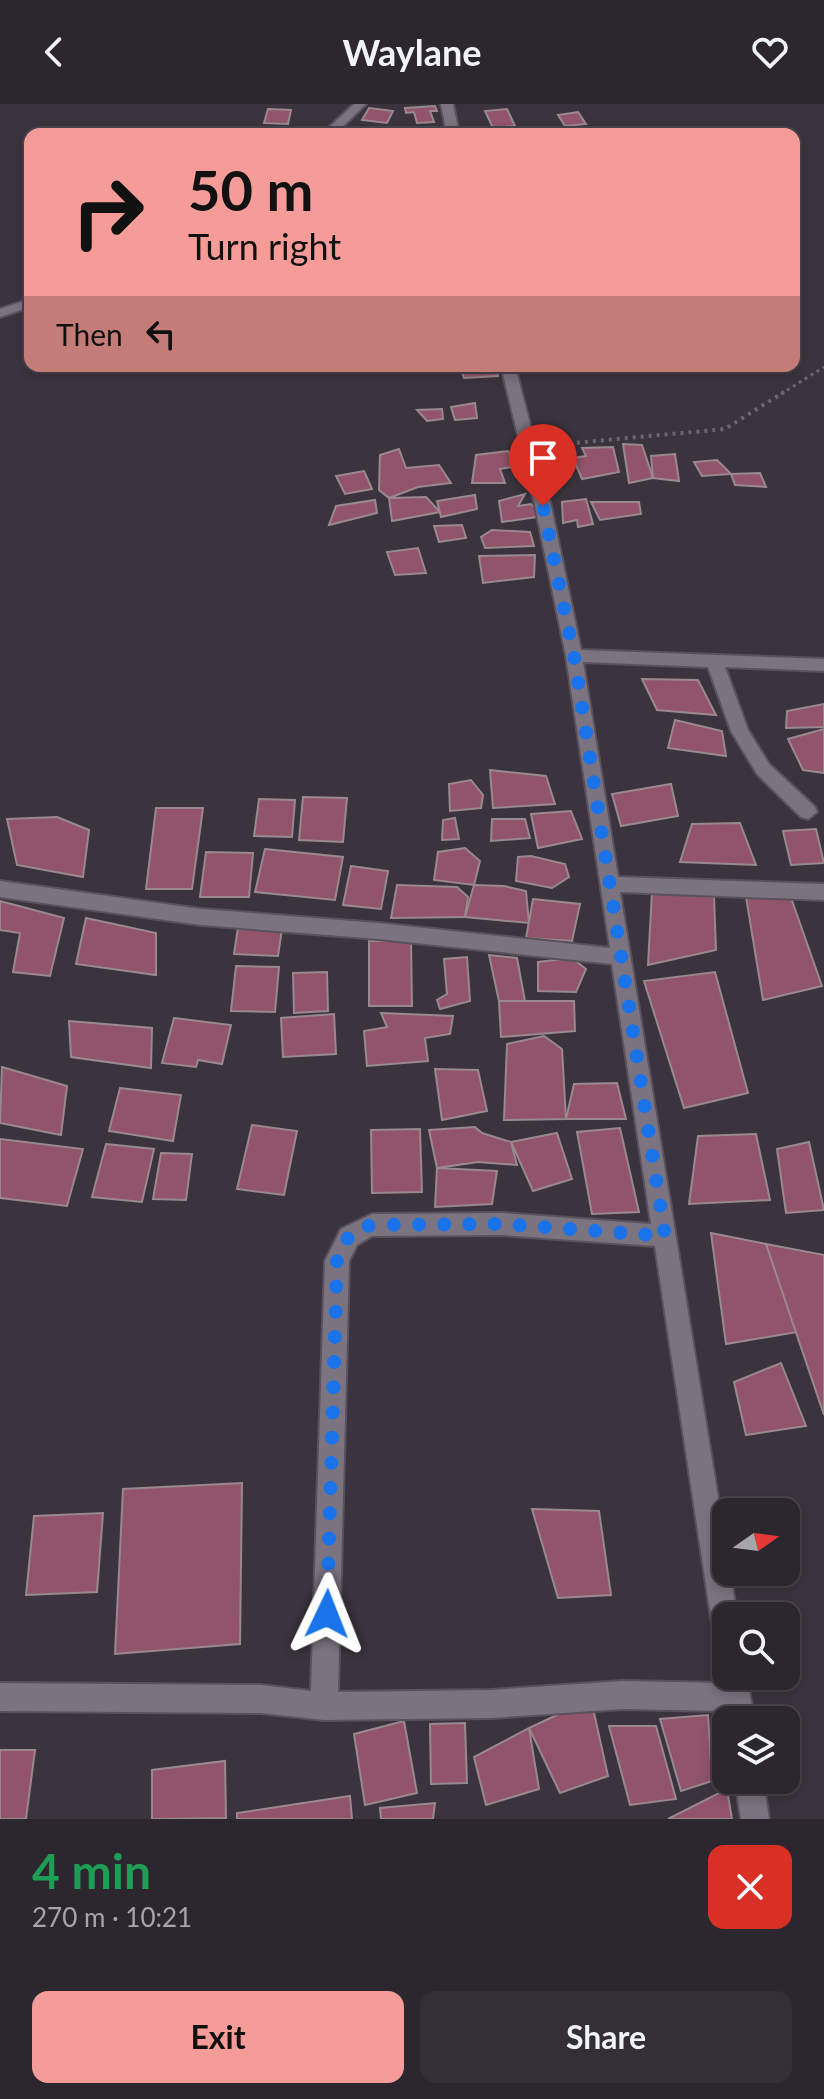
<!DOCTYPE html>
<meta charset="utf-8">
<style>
:root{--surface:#2c272f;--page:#342f37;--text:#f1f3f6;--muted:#a6a5aa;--line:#48444b;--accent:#f59b98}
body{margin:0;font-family:Lato,sans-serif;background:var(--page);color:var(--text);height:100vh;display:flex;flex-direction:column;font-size:30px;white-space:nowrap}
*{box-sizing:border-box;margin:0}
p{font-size:26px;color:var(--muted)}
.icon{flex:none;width:44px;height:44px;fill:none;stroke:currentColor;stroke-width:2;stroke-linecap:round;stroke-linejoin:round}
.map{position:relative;height:1715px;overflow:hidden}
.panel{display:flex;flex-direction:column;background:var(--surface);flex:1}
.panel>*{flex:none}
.banner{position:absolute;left:24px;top:24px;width:776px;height:244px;border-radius:16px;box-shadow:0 4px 12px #0003,0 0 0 2px var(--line);background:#f59b98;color:#111;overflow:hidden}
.needle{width:52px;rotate:76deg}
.controls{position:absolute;left:712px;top:1394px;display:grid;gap:16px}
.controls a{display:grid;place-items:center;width:88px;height:88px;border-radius:16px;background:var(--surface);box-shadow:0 4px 12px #0003,0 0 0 2px var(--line);font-size:40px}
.pin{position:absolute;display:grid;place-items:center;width:68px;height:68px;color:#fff;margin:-82px -34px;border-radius:50% 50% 50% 0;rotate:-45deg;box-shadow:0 0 8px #0007}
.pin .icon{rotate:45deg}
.me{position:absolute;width:88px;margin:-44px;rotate:2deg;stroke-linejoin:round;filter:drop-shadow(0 0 6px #0008)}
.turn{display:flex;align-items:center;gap:28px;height:168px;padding:0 32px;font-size:36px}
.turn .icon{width:104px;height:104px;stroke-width:2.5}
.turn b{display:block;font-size:56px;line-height:68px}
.then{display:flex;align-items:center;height:76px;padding:0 32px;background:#0003;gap:16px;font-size:30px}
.round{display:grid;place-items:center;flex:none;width:84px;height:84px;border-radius:16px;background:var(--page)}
.headline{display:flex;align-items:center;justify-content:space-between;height:136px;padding:0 32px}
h1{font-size:48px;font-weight:700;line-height:60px;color:#1e9e55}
.cta{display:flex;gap:16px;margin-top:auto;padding:16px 32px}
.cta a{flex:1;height:92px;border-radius:16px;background:var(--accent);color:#111;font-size:32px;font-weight:700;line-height:92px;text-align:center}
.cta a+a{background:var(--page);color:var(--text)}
header{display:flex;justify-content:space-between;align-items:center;height:104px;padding:0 32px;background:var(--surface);font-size:36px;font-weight:700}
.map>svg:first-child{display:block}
</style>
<header><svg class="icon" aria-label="back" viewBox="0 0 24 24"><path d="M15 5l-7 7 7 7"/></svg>Waylane<svg class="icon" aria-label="heart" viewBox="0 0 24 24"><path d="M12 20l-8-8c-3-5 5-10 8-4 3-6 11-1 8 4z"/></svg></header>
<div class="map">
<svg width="824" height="1715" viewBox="0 0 824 1715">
<rect width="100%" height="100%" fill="#3b343f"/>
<g fill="#91546b" stroke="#99888e" stroke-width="2">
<polygon points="435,2 437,7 430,7 434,18 417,19 414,8 406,9 405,4"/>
<polygon points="369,4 393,7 387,19 362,16"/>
<polygon points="268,5 291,6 288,20 264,19"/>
<polygon points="507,5 515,22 493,24 485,7"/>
<polygon points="578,8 586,20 565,22 558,11"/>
<polygon points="495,262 498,272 464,274 460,264"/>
<polygon points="475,299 477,314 455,316 451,303"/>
<polygon points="442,305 443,315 427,317 417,306"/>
<polygon points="623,340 642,341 653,374 629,379"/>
<polygon points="613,343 619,368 582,375 573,354 586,352 582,344"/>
<polygon points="399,345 406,364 439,361 451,379 418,383 389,394 379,386 380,351"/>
<polygon points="508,347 518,362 500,365 505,379 472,379 476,351"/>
<polygon points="675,350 679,377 653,374 651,352"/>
<polygon points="717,356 731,370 702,372 694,358"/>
<polygon points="364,367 372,385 345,390 336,372"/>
<polygon points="760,369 766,383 735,381 731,370"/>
<polygon points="525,390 518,402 531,400 544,412 502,418 499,397"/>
<polygon points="475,391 477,405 441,413 437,397"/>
<polygon points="426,393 440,408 392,417 389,394"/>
<polygon points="586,395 593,420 578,423 577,416 563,419 562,398"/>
<polygon points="375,396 377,409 329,421 336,402"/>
<polygon points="591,398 639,398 641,410 600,416"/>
<polygon points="462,421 466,434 439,438 434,422"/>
<polygon points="492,426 530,428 534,442 485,444 481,433"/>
<polygon points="418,444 426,469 395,471 387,448"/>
<polygon points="535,451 534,473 483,479 479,452"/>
<polygon points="642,575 698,576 716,611 657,606"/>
<polygon points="824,600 824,623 786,624 787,607"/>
<polygon points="675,616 722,627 726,652 668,644"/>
<polygon points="824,625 824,669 803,666 788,635"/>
<polygon points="490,666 546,672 555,700 493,704"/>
<polygon points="471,676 483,691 481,704 450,707 449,680"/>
<polygon points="671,680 678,712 621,722 612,690"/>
<polygon points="303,693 347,694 343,738 299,736"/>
<polygon points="259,695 295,696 292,733 254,732"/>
<polygon points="156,704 203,704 192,785 146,785"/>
<polygon points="571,707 582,735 538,744 531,710"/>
<polygon points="57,713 89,726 83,773 17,761 7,715"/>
<polygon points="455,714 459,735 442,736 443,716"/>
<polygon points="492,715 525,715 530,734 491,737"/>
<polygon points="740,719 756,761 680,758 692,720"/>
<polygon points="816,725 824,759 791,761 783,727"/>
<polygon points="465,744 480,757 474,781 434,776 438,748"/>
<polygon points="265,745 343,753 335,796 255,788"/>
<polygon points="206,748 253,749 249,793 200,793"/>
<polygon points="531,752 565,760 569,773 552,784 516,777 518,753"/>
<polygon points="351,762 388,767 381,805 343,801"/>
<polygon points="397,781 457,783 468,793 465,813 391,814"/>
<polygon points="474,781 504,782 526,787 529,819 465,813"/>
<polygon points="745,787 790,791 822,882 763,896"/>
<polygon points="652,788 714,793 716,846 648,861"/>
<polygon points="533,795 580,800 572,837 526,834"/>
<polygon points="0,797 64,814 50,872 13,868 20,829 0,826"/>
<polygon points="86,814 156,829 156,871 76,860"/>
<polygon points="238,823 282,825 278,852 234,850"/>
<polygon points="369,837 411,837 412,902 369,902"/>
<polygon points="489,851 517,854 525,897 499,897"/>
<polygon points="467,853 470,897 440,905 437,896 447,890 444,855"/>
<polygon points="572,854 586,865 576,888 538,887 538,858"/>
<polygon points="236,862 279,863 275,908 231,907"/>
<polygon points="327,868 328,907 294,909 293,869"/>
<polygon points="715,868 748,989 684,1004 644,877"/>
<polygon points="499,897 574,897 575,927 501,933"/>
<polygon points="381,909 453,912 450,930 425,934 428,957 367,962 364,927 387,923"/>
<polygon points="334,910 336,950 283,953 281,914"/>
<polygon points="174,914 231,921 222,960 198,956 196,963 162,959"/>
<polygon points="69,917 152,924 151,964 71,953"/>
<polygon points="544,932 562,945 566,1015 504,1016 507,940"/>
<polygon points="2,963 67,982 61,1031 0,1019"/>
<polygon points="435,965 478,966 487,1007 442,1016"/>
<polygon points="617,979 626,1015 566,1015 574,980"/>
<polygon points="120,984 181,991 173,1037 109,1027"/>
<polygon points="252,1021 297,1027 284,1091 237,1085"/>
<polygon points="475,1023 482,1029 511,1038 517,1061 478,1058 437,1064 429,1026"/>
<polygon points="620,1024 639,1108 592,1110 577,1028"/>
<polygon points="420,1025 422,1088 372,1089 371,1026"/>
<polygon points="557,1029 572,1075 533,1087 511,1038"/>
<polygon points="756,1030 770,1096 689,1100 698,1032"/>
<polygon points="0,1035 83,1045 67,1102 0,1094"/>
<polygon points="809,1038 824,1106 786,1109 777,1045"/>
<polygon points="106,1040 154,1045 142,1098 92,1093"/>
<polygon points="161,1049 192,1050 186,1096 153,1095"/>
<polygon points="437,1064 497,1067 492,1100 435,1103"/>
<polygon points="711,1129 766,1140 809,1226 726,1240"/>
<polygon points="766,1140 824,1151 824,1311"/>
<polygon points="781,1259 806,1322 746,1331 734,1278"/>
<polygon points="242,1379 240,1540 115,1550 123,1385"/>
<polygon points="532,1405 599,1407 611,1491 558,1494"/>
<polygon points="103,1409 97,1488 26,1491 34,1412"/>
<polygon points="591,1595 608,1672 560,1689 529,1624"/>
<polygon points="708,1611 712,1677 681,1687 660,1615"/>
<polygon points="404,1617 417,1689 365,1701 354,1630"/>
<polygon points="465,1619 467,1679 431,1680 430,1620"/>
<polygon points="609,1622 656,1622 676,1695 630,1701"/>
<polygon points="529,1624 539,1685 486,1701 474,1653"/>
<polygon points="0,1646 35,1646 26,1715 0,1715"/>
<polygon points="225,1657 226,1714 152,1715 152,1666"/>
<polygon points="727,1685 732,1715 668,1715"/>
<polygon points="350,1692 352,1715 237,1715 237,1709"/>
<polygon points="435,1699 433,1715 381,1715 380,1704"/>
</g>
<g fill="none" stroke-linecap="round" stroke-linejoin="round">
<defs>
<g id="street">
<polygon points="354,0 366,0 335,30 322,30"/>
<polygon points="441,0 453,0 459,30 447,30"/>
<polygon points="30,195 30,203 0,213 0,205"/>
<polygon points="501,262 515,262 551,402 581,546 824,555 824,567 725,563 748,626 769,660 815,703 817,708 808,715 801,713 757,670 731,627 708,563 583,558 618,773 824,780 824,796 620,788 726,1443 726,1468 730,1468 737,1512 726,1512 726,1540 716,1537 713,1527 655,1142 502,1131 372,1132 357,1141 349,1157 338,1588 491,1586 623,1577 720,1579 719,1572 726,1561 726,1572 747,1572 754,1616 726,1616 725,1607 623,1605 491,1614 324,1616 261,1609 0,1607 0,1579 261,1581 311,1587 325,1157 341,1125 372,1110 502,1109 651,1120 612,860 378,835 201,821 0,793 0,777 201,805 378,819 610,844 566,552 535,402"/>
<polygon points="735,1676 763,1676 769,1715 741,1715"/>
</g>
</defs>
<use href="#street" stroke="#59525c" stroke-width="4"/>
<polyline stroke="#6c666f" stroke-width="3" stroke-dasharray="3 4" stroke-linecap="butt" points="781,290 824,263"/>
<polyline stroke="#6c666f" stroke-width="4" stroke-dasharray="3 5" stroke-linecap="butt" points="553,341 725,325 784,288"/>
<use href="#street" fill="#7b7380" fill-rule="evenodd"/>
</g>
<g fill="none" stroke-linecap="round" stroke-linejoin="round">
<path stroke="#1a73e8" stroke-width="14" stroke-dasharray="0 25.2" d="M327,1510L337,1157C344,1136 350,1126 372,1121L502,1120L665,1132L574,552L543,402"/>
</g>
</svg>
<div class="controls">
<a><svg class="needle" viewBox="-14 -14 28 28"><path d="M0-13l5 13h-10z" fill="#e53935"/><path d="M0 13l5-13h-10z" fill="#a6a5aa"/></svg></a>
<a><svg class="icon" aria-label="search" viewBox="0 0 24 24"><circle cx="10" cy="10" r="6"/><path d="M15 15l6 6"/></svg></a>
<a><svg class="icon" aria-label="layers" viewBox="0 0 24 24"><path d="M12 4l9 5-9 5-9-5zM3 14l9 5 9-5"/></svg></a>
</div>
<div class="pin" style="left:543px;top:402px;background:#d93025"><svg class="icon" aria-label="arrive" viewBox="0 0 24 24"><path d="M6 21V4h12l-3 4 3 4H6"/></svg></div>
<svg class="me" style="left:327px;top:1510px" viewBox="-20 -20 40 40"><path d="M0-17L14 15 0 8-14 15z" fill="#1a73e8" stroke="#fff" stroke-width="4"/></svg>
<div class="banner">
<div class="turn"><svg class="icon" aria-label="right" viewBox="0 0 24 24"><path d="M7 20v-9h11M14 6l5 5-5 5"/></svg><div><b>50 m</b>Turn right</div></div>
<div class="then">Then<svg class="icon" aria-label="left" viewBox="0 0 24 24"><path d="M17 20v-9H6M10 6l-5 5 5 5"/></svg></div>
</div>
</div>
<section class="panel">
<div class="headline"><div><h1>4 min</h1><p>270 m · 10:21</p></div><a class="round" style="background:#d93025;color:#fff"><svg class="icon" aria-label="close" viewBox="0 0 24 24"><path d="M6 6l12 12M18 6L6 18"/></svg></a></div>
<div class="cta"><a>Exit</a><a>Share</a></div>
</section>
